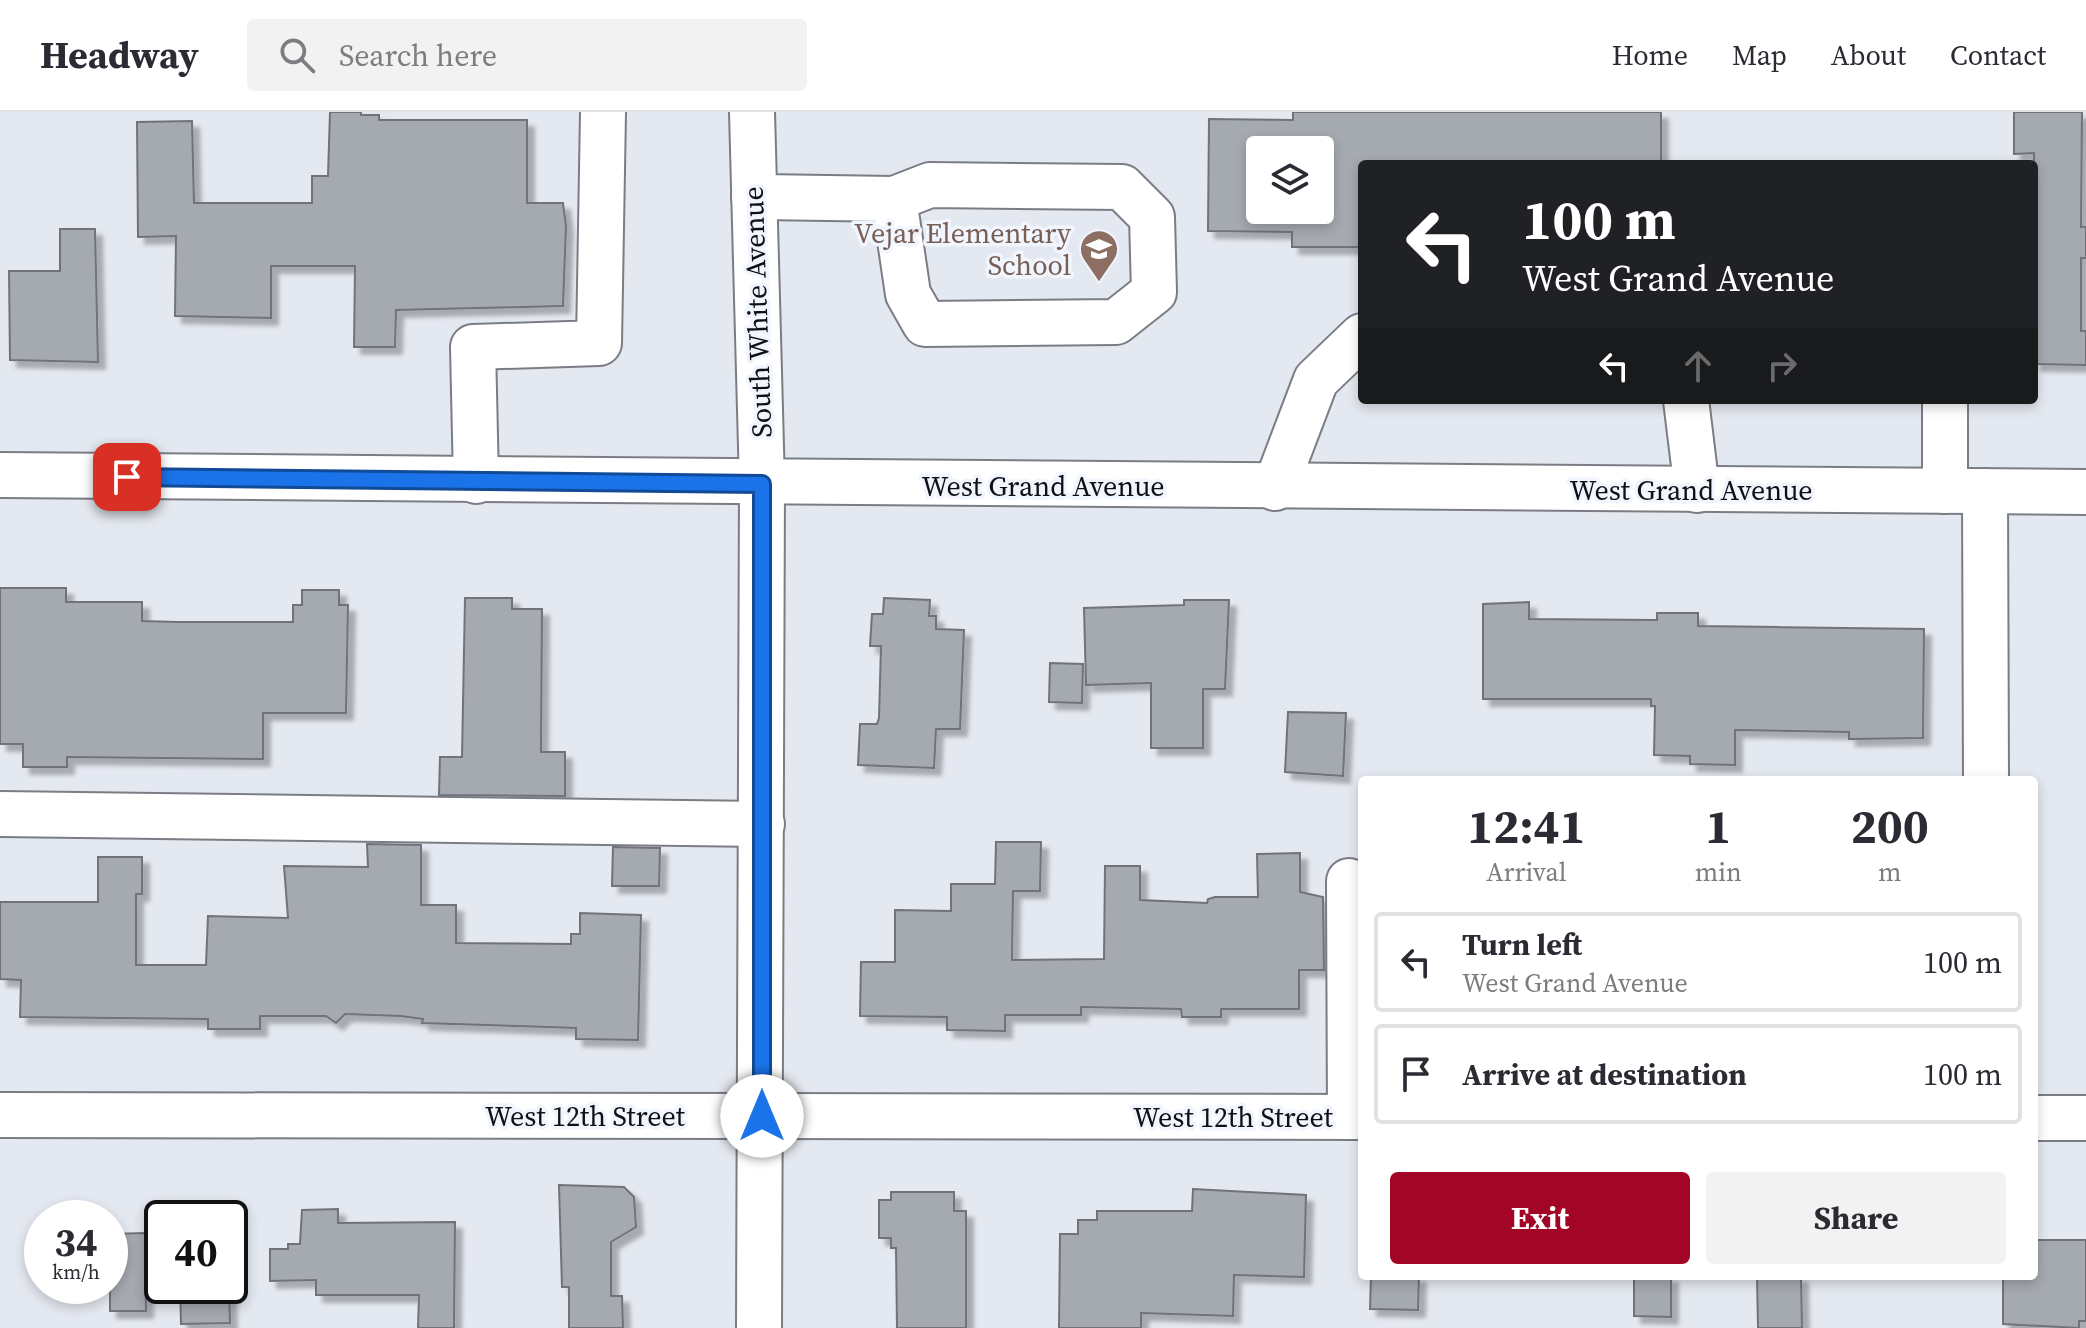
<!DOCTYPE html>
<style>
:root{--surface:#fff;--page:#f2f2f3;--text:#2b2b33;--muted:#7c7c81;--line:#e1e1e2;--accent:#a30526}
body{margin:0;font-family:"Source Serif 4",serif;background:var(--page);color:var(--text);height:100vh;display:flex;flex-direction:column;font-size:30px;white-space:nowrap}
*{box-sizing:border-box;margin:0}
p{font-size:26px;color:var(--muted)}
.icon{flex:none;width:44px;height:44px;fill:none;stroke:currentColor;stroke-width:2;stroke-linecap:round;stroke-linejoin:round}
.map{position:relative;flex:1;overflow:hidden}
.drawer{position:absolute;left:1358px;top:664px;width:680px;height:504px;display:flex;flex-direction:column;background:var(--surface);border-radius:8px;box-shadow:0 4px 12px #0003}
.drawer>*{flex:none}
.top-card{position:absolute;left:1358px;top:48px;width:680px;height:244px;border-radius:8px;box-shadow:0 4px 12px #0003;background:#202124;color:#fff;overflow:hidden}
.buttons{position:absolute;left:1246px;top:24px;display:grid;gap:16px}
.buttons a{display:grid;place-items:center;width:88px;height:88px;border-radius:8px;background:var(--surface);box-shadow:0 4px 12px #0003;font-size:40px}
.speed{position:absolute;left:24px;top:1088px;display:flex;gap:16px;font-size:40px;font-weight:700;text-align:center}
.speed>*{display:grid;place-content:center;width:104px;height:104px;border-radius:50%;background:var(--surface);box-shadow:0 4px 12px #0003;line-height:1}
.speed small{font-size:20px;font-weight:400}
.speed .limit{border:4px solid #111;border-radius:12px;background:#fff;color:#111}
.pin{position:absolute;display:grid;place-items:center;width:68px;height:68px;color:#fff;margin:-34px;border-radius:16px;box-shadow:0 4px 12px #0006}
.me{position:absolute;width:88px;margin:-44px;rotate:0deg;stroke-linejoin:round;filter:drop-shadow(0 0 6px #0008)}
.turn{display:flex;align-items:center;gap:28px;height:168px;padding:0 32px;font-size:36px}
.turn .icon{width:104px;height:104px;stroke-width:2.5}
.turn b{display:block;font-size:56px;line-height:68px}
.lanes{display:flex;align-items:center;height:76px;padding:0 32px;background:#0003;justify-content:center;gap:40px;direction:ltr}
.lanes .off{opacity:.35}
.eta{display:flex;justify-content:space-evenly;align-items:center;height:136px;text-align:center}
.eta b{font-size:48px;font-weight:700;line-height:56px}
.primary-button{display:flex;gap:16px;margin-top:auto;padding:16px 32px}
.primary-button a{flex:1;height:92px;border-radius:8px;background:var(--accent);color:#fff;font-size:32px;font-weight:700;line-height:92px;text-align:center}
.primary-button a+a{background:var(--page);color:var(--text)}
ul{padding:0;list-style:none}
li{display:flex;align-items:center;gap:24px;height:100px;margin:0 16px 12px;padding:0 16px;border:4px solid var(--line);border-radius:8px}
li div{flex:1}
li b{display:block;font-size:30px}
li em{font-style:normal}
header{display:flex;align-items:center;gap:48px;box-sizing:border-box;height:112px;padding:0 40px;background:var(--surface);border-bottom:2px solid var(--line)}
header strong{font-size:38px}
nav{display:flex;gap:44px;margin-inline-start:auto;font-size:28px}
.search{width:560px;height:72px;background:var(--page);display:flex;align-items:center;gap:20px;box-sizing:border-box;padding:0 28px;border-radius:8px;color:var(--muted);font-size:30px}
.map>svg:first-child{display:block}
</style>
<header>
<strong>Headway</strong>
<div class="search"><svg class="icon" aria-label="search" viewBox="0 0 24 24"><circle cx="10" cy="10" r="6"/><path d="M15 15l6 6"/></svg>Search here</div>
<nav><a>Home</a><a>Map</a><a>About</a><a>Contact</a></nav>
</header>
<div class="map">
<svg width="2086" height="1216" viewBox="0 0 2086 1216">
<defs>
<filter id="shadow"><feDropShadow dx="7" dy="7" stdDeviation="2" flood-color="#0004"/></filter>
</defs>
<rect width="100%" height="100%" fill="#e4e8f0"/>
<g fill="#a5a9b0" stroke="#6f737a" stroke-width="2" fill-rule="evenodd" filter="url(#shadow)">
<polygon points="330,0 361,0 361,3 379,3 379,8 527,8 527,91 563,91 566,114 563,194 396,198 395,235 354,235 355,154 271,154 271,206 175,204 176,124 138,125 137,10 192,9 194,91 312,91 312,64 328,64"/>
<path d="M1293,0H1661V52H1362V135H1292V120L1208,119L1209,7L1293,8ZM1260,38H1320V98H1260Z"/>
<polygon points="2014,0 2082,0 2081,115 2086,115 2086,146 2081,146 2081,219 2086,219 2086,253 2034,252 2034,41 2014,42"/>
<polygon points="60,117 95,117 98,250 10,248 9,159 60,159"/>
<polygon points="0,476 66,476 66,490 142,490 142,509 177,510 293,510 293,493 302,493 302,478 339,478 339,493 348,493 346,601 263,601 263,647 67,645 67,655 23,655 23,632 0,632"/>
<polygon points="465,486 512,486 512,497 542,497 541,640 565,640 565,684 439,683 440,645 462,645"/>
<polygon points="884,486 930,488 929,504 936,504 936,517 964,518 960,617 936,617 934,656 858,653 860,612 877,612 879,606 881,534 870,534 872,502 883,502"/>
<polygon points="1184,488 1229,488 1225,577 1203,577 1203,636 1151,636 1151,571 1086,573 1084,496 1184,493"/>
<polygon points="1529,490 1529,507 1657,508 1657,501 1698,501 1698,514 1924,517 1923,626 1849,627 1849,620 1735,618 1735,653 1690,652 1690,644 1654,643 1655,594 1651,594 1651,587 1483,587 1483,492"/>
<polygon points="1050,551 1083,552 1082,591 1049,590"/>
<polygon points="1288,600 1346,601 1343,664 1285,660"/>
<polygon points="996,730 1041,730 1040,779 1013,779 1012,848 1104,847 1105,754 1140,754 1140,788 1207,791 1208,787 1215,785 1258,785 1257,742 1300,741 1300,780 1323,785 1324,858 1299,858 1299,897 1221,897 1221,905 1182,905 1181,897 1081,895 1081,903 1005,903 1005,919 947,918 947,905 860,904 861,850 895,850 895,798 951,799 951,772 995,772"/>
<polygon points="367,732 421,733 421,793 456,793 456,831 571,832 571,822 580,822 580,801 641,803 638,928 576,927 576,916 422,911 423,907 401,904 345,902 336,911 326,904 260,904 260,917 208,917 208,907 20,905 21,868 0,867 0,790 98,790 98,745 142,745 142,782 136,782 136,853 206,853 208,804 288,806 284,754 368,755"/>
<polygon points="613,735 660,736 659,774 612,774"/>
<polygon points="559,1073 624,1075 634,1085 636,1115 611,1130 611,1184 622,1184 623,1216 569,1216 569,1175 562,1175"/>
<polygon points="1193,1077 1306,1083 1304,1165 1234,1163 1233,1204 1141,1201 1141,1216 1059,1216 1060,1122 1078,1122 1078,1108 1097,1108 1097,1099 1192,1099"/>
<polygon points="891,1080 954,1080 954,1099 966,1099 966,1216 897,1216 896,1136 891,1136 891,1126 879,1126 879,1088 891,1088"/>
<polygon points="338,1097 338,1111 455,1110 454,1216 418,1216 419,1183 316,1183 316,1168 270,1169 270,1137 288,1137 288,1132 300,1132 302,1098"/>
<polygon points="145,1121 146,1199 110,1199 110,1122"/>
<polygon points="2034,1128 2086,1128 2086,1209 2079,1209 2079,1216 2003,1212 2003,1164 2034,1164"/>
<polygon points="1371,1164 1419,1164 1418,1198 1370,1197"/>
<polygon points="1634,1164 1671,1164 1671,1205 1634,1204"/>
<polygon points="1757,1164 1801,1164 1802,1216 1758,1216"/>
<polygon points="180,1174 229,1174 230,1211 181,1212"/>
</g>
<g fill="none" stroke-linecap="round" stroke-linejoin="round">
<defs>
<g id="minor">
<polyline points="752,0 762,372 759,1216"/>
<polyline points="754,85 894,87 930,73 1122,75 1152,105 1154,180 1116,210 925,212 908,182 894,87"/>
<polyline points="1686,288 1697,378"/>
<polyline points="1945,288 1945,379"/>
<polyline points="0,363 2086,380"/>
<polyline points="476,369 473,235 599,231 603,0"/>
<polyline points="1275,376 1316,268 1362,224"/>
<polyline points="1985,379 1986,668"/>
<polyline points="0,702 762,712"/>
<polyline points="1349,769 1350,1005"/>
<polyline points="0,1003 1362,1005"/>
<polyline points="2034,1006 2086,1006"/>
</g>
</defs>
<use href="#minor" stroke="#7a7d84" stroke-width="48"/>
<use href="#minor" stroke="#fff" stroke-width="44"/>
</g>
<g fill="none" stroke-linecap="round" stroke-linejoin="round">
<defs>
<polyline id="route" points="127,365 762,372 762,1004"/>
</defs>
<use href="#route" stroke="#114b97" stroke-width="20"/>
<use href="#route" stroke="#1a73e8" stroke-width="14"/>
</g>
<defs>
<symbol id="school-pin" viewBox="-11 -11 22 30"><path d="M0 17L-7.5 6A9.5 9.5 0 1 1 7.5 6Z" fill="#8d6e63" stroke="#f1f5fd"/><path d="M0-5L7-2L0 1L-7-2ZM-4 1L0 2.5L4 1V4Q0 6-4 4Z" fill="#fff"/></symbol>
</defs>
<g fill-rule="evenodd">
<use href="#school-pin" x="1077" y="115" width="44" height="60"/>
</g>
<g text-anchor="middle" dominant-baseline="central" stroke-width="7" stroke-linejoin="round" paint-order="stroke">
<g font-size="28" fill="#785e54" stroke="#f1f5fd" text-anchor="end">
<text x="1071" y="121">Vejar Elementary<tspan x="1071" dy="32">School</tspan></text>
</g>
<g font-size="28" fill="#0f1013" stroke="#f1f5fd">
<text transform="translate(757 200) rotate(-92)">South White Avenue</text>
<text x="1043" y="374">West Grand Avenue</text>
<text x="1691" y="378">West Grand Avenue</text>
<text x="585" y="1004">West 12th Street</text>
<text x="1233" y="1005">West 12th Street</text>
</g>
</g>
</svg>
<div class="buttons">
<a><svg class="icon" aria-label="layers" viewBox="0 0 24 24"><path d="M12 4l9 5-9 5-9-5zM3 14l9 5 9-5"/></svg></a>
</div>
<div class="speed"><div>34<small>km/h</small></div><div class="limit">40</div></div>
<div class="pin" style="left:127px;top:365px;background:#d93025"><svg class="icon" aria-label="arrive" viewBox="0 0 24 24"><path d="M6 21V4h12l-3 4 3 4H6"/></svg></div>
<svg class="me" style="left:762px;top:1004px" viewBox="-20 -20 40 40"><circle r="19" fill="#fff"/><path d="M0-13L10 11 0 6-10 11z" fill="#1a73e8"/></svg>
<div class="top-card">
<div class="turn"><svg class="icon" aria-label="left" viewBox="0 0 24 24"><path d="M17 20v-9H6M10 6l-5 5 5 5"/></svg><div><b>100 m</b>West Grand Avenue</div></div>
<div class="lanes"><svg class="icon" aria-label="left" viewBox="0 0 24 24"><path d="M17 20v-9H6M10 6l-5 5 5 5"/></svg><svg class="icon off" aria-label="ahead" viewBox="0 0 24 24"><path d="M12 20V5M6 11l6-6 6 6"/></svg><svg class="icon off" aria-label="right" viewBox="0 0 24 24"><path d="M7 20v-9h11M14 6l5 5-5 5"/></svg></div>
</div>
<section class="drawer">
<div class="eta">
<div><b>12:41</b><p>Arrival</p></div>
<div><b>1</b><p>min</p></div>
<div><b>200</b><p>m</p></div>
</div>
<ul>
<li><svg class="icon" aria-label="left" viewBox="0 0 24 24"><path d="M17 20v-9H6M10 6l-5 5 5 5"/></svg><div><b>Turn left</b><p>West Grand Avenue</p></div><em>100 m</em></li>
<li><svg class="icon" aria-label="arrive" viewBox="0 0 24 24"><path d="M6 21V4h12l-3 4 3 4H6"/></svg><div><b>Arrive at destination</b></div><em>100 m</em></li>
</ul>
<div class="primary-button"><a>Exit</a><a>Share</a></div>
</section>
</div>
